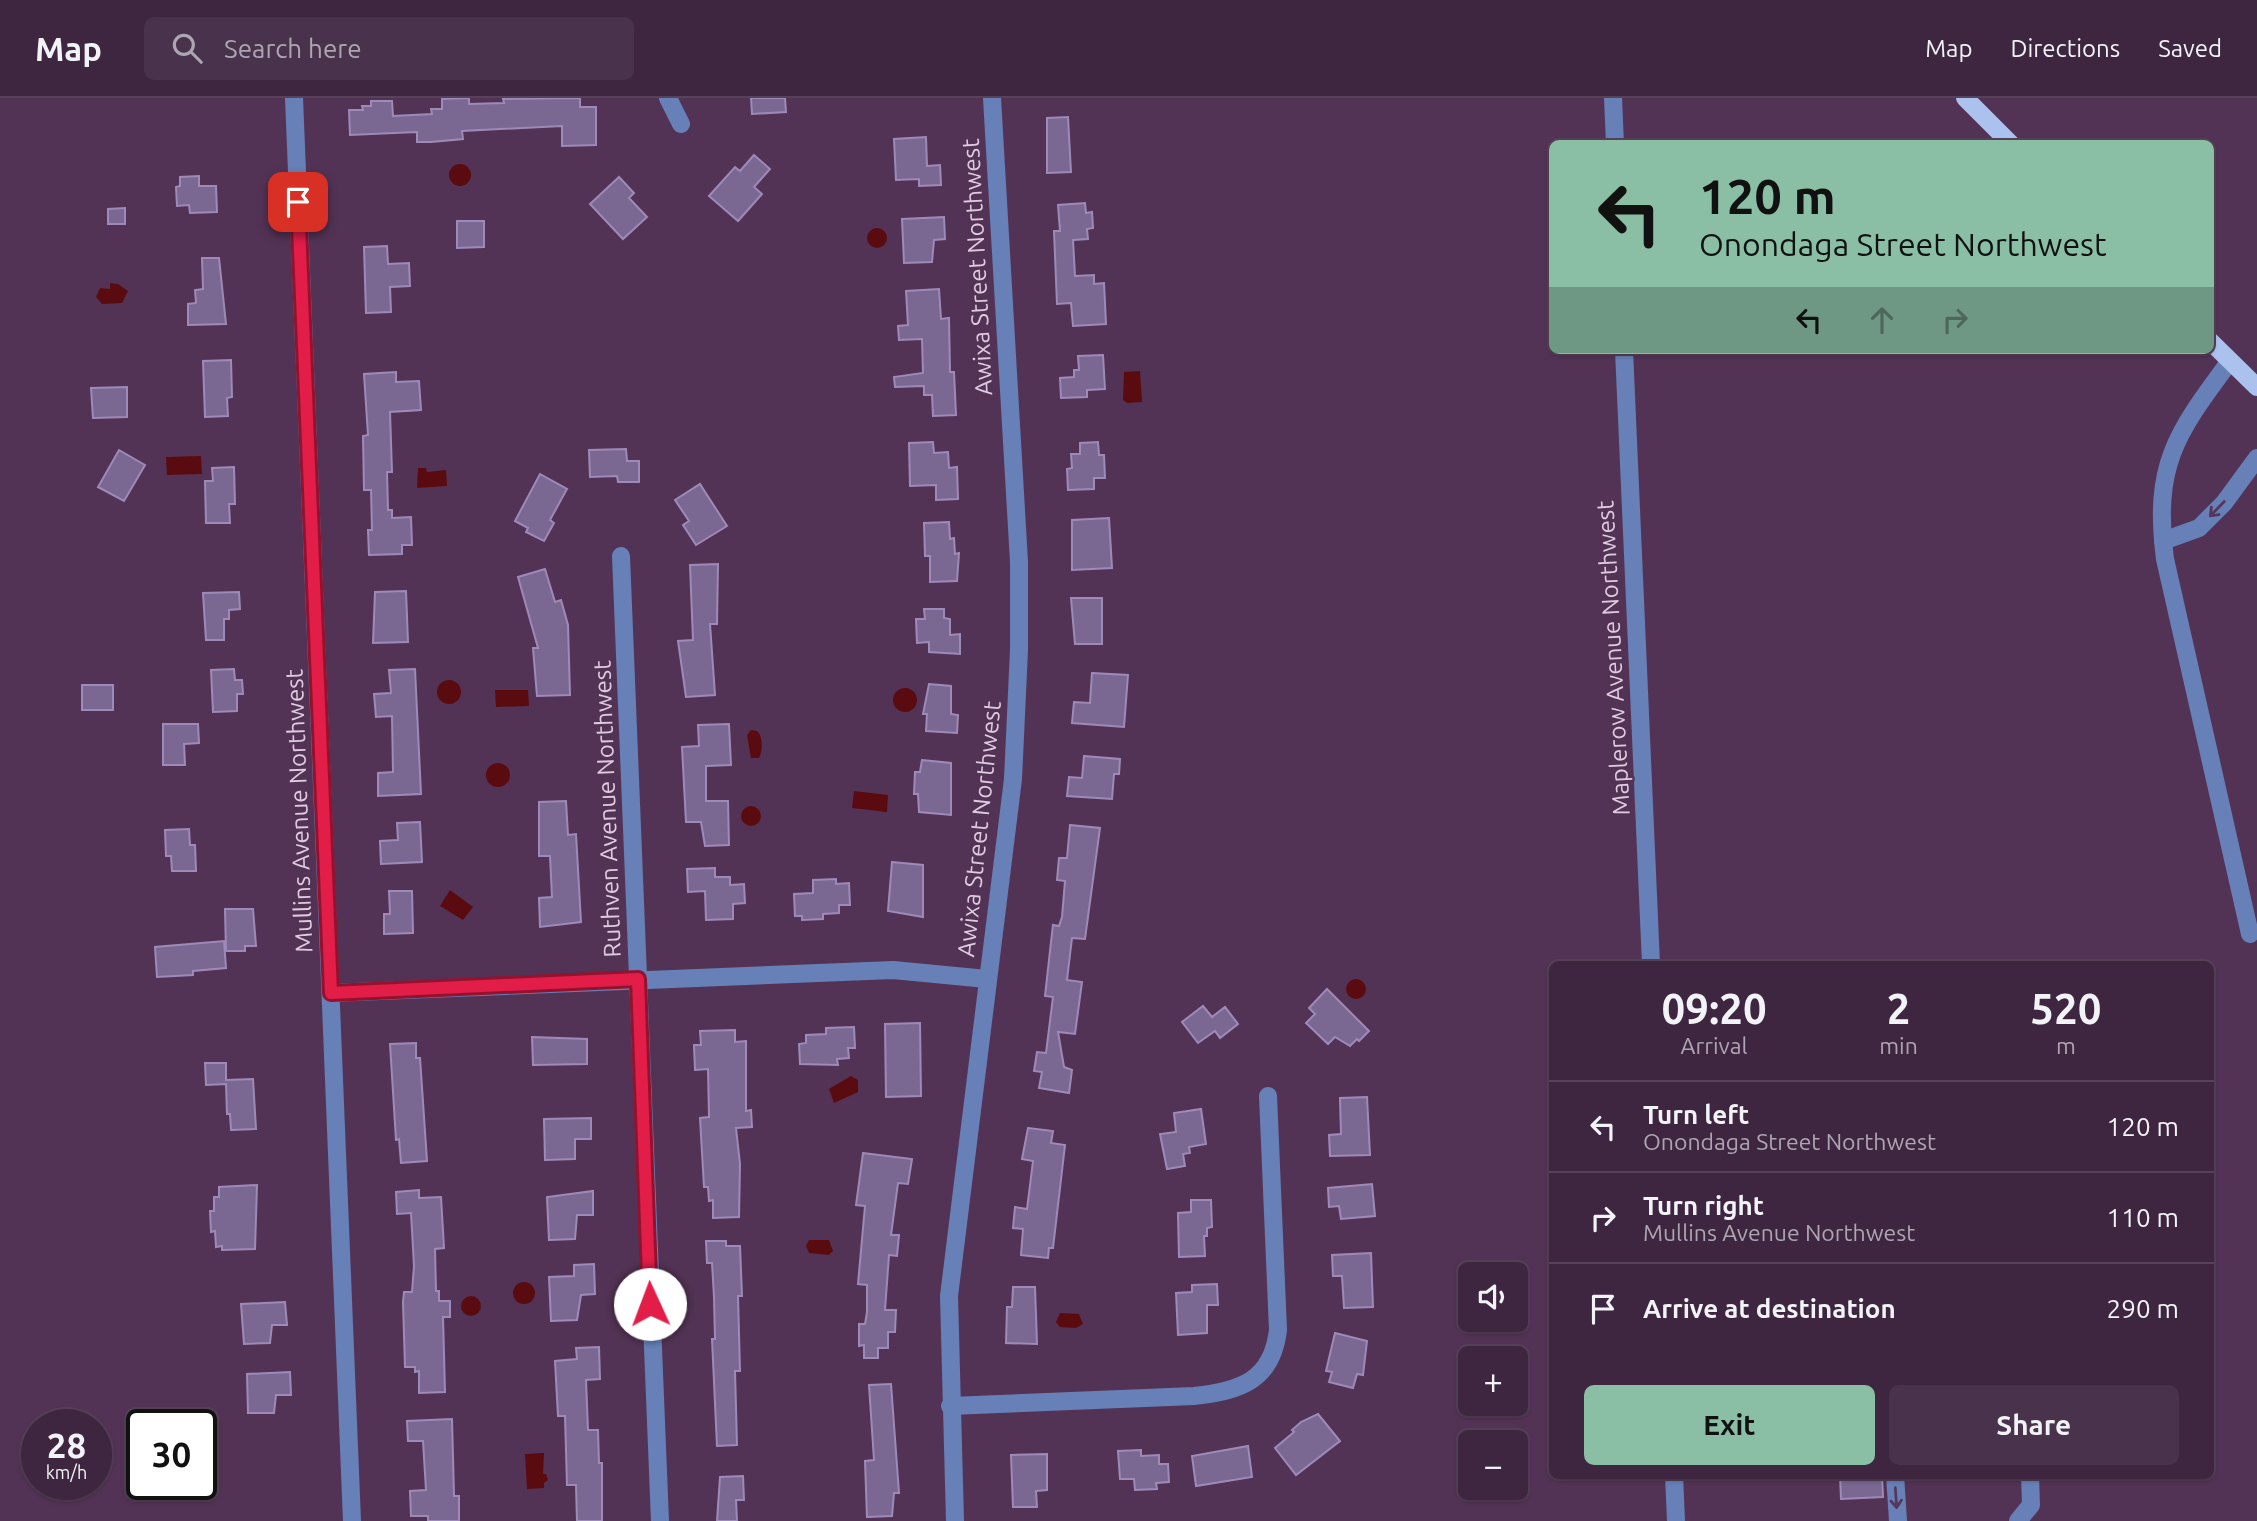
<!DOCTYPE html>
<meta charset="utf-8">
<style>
:root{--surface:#3e2640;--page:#49324b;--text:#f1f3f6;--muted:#ada5b1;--line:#574359;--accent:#8abfa5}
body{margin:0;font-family:Ubuntu,sans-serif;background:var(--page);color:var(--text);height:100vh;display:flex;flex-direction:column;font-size:26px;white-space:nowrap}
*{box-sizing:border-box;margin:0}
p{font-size:23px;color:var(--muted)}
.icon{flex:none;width:38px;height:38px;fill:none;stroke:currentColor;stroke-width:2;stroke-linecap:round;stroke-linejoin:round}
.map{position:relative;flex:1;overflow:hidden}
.side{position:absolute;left:1549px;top:863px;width:665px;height:518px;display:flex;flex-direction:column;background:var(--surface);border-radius:10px;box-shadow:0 2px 5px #0004,0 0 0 2px var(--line)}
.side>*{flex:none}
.hud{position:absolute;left:1549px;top:42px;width:665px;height:214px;border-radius:10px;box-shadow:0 2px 5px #0004,0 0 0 2px var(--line);background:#8abfa5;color:#111;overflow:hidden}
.controls{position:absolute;left:1458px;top:1164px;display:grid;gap:14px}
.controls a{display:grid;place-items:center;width:70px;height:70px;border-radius:10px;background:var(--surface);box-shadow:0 2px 5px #0004,0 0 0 2px var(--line);font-size:35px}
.speed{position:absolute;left:21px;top:1311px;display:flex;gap:14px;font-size:35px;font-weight:700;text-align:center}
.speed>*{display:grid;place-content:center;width:91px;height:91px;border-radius:50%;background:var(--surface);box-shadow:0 2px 5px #0004,0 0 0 2px var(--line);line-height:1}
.speed small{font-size:18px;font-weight:400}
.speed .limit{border:4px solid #111;border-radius:10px;background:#fff;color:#111}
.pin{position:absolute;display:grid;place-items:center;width:60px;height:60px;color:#fff;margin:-30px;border-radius:14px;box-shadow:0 4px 10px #0006}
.me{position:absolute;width:77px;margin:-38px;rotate:358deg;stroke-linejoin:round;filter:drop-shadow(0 0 5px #0008)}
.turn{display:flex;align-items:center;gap:24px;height:147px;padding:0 35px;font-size:32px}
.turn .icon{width:91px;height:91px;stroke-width:2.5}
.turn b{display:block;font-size:49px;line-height:60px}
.lanes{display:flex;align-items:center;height:66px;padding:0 35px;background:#0003;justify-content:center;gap:35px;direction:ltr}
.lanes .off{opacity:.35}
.eta{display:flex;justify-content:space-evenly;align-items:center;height:119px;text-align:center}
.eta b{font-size:42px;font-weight:700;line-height:49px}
.primary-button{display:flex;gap:14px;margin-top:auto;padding:14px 35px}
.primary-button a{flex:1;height:80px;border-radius:10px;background:var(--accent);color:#111;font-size:28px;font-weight:700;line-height:80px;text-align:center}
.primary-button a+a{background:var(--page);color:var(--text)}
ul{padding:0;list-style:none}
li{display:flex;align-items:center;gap:21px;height:91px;padding:0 35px;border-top:2px solid var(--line)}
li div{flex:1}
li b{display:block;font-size:26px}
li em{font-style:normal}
header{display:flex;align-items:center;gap:42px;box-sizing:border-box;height:98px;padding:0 35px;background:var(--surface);border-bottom:2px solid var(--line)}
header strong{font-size:33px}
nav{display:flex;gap:38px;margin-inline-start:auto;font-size:24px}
.search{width:490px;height:63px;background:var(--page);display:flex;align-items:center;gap:18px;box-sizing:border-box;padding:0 24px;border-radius:10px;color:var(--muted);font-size:26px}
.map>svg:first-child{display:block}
</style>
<header>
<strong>Map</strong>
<div class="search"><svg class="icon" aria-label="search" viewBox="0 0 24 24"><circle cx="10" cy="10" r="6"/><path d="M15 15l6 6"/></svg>Search here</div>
<nav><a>Map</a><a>Directions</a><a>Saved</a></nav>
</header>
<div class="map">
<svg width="2257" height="1423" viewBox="0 0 2257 1423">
<rect width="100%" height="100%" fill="#533355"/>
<g fill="#5a0b0f">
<circle cx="460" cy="77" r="11"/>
<circle cx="877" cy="140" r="10"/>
<polygon points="110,185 118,186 128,193 122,205 102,206 96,199 100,190 110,191"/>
<polygon points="1140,273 1142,304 1127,305 1123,302 1124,274"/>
<polygon points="201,358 202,376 167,377 166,359"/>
<polygon points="418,370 426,370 427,374 446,372 447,388 417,390"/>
<circle cx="449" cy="594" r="12"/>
<circle cx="905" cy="602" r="12"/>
<polygon points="495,592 528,592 529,608 496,609"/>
<path d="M757,633C763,638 763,653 759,660H751L747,637L751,632Z"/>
<circle cx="498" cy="677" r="12"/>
<polygon points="854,693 888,697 887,714 852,710"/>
<circle cx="751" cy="718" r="10"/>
<polygon points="450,792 473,809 463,822 440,808"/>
<circle cx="1356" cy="891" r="10"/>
<polygon points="851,978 858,982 858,994 834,1005 829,991"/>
<polygon points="809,1142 829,1142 833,1153 829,1157 809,1155 806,1148"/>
<circle cx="524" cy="1195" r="11"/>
<circle cx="471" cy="1208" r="10"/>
<polygon points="1060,1215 1079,1216 1083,1226 1076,1230 1060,1229 1056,1224"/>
<polygon points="544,1355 543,1376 546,1376 548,1382 544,1385 544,1390 527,1391 525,1356"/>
</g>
<g fill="#7a6792" stroke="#9e8ab8" stroke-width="2">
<polygon points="469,0 469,6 504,5 503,1 580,0 580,9 596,9 596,47 562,48 562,28 462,33 463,41 431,44 417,44 417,34 350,37 349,12 363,12 362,8 371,8 371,3 392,3 393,18 432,16 431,11 442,11 442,1"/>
<polygon points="751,0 785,0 786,14 752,16"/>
<polygon points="1068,19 1071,74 1047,75 1047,20"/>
<polygon points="926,39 927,68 940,67 941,87 919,88 919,81 896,82 894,41"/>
<polygon points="754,57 770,71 754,89 762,96 738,123 709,98 735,69 740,73"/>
<polygon points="199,78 199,88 216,88 217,114 190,115 189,107 177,108 176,89 180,88 180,79"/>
<polygon points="619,79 634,95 629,100 647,119 623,141 590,106"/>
<polygon points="1085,105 1086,115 1092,114 1093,130 1087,131 1088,141 1073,142 1075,178 1094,177 1094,186 1104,185 1106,226 1073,228 1071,205 1057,206 1054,133 1060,133 1058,107"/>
<polygon points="125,110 125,126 108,126 108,111"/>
<polygon points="944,119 945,141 934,142 932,164 904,165 902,121"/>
<polygon points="457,123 484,123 484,149 457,150"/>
<polygon points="387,148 388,166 409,165 410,188 390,189 391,214 366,215 364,149"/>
<polygon points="202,160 219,160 226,226 188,227 188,206 196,205 195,192 203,191"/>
<polygon points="939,191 941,221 949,220 950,274 954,274 956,317 933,318 932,297 924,297 924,288 895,289 894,279 923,275 922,241 899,242 898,228 908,227 906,193"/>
<polygon points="1103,257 1105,291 1087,292 1087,299 1061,300 1060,280 1074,279 1074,272 1079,272 1078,258"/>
<polygon points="231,262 232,299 227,300 228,318 205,319 203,263"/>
<polygon points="396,274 396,284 419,283 421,312 390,314 392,374 387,374 388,412 392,412 392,420 411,419 412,447 402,447 402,456 369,457 368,432 372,432 371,392 364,392 363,338 368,337 364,276"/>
<polygon points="127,289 127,319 93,320 91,290"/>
<polygon points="933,344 934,355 948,354 949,370 957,369 958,401 936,402 936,387 910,388 909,345"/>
<polygon points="1098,344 1099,357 1104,357 1105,380 1094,380 1094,391 1068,392 1067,371 1072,370 1071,356 1080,356 1080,345"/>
<polygon points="626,351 627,363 639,363 639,384 618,384 617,378 590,379 589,352"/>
<polygon points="119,352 145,367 124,403 98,389"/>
<polygon points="234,369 235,406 229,406 230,425 206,425 205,383 213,383 212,370"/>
<polygon points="540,376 567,391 550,422 554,425 544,443 526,434 528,430 515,423"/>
<polygon points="700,386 727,428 696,447 683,427 689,423 675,402"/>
<polygon points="1109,420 1112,470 1072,472 1072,422"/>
<polygon points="949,424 950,441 954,440 955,456 959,455 957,483 930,484 930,458 925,458 924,425"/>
<polygon points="718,466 717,526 710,526 715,597 686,599 678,543 693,542 690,467"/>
<polygon points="545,471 555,504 561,502 568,527 570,597 537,598 533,550 538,550 518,479"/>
<polygon points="406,493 408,544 373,545 375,494"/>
<polygon points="239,494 240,511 229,512 229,521 224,521 224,542 206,542 203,495"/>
<polygon points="1071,500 1102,500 1102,546 1075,546"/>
<polygon points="924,511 944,511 944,520 950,521 950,537 960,536 960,556 929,554 929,544 917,545 916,521 925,521"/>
<polygon points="234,571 235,582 242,582 243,596 237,596 237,613 213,614 211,572"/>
<polygon points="415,571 421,696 378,698 378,675 393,674 392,618 376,619 374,596 391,595 389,572"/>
<polygon points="1092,575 1128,577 1124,629 1072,625 1074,604 1090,605"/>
<polygon points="929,586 951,588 951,616 958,617 957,635 926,633 927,616 923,616"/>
<rect x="82" y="587" width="31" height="25"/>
<polygon points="163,626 198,626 199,645 184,646 185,667 163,667"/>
<polygon points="729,626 731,667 706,668 706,703 728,703 729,747 705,748 701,724 686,724 682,649 699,648 698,627"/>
<polygon points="1084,658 1120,661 1119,676 1114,676 1112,701 1067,698 1069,679 1082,680"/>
<polygon points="922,662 951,665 951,717 919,714 918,696 914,696 915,674 920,674"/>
<polygon points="566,703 568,737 576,736 581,824 540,829 539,800 552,799 550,758 539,758 539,704"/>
<polygon points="420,724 422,764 381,766 380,743 398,742 397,725"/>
<polygon points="1070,727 1100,730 1085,841 1072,840 1067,882 1082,884 1075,936 1058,934 1064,969 1072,972 1069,995 1039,990 1042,974 1034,973 1037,954 1046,955 1053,899 1045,898 1051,844 1053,827 1059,828 1062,819 1065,783 1057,782 1059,760 1067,760"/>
<polygon points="189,731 190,747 195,747 196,773 172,773 171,758 166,758 165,732"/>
<polygon points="892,764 923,767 923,819 888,813"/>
<polygon points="715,770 715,779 730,779 730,787 744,786 745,805 733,806 733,821 706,822 705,793 688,794 687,771"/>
<polygon points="836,781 836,786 849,785 850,807 839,807 839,815 823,816 823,821 802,822 802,818 795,818 794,796 813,795 813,782"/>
<polygon points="389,793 412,793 413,835 384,836 384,816 390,816"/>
<polygon points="225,811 253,811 256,848 245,848 245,853 226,853"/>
<polygon points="224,843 226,870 193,873 193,877 157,879 155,849"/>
<polygon points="1327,891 1369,933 1359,943 1357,941 1350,948 1335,939 1328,946 1306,925 1315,916 1309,910"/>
<polygon points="1203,908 1212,919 1225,909 1238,926 1220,940 1215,933 1198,945 1182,924"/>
<polygon points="920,925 921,998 886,999 885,926"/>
<polygon points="854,929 855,950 848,950 849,960 837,961 838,967 800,966 799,946 806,945 806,937 826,936 826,930"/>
<polygon points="735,932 735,944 746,943 746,1013 751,1012 752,1029 736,1030 740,1066 739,1119 713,1120 713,1102 709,1103 708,1089 704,1089 700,1020 709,1019 708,971 695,972 694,947 701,947 700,933"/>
<polygon points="532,939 587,941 587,966 533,967"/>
<polygon points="416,945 416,960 420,960 427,1063 401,1065 399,1041 396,1042 390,946"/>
<polygon points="205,965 226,965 226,982 253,981 256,1031 231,1032 230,1016 227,1016 226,986 206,987"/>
<polygon points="1367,999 1370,1057 1330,1058 1329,1037 1341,1036 1340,1000"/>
<polygon points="1201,1011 1206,1046 1189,1049 1190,1055 1183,1056 1185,1068 1167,1071 1160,1036 1176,1034 1174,1015"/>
<polygon points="591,1020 591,1041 575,1041 575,1061 545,1062 544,1021"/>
<polygon points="1028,1030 1053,1033 1051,1045 1065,1047 1053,1150 1049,1150 1048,1160 1021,1157 1023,1131 1013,1130 1015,1109 1027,1111 1033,1063 1022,1061"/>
<polygon points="863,1055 912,1061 908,1086 898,1085 891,1137 899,1137 897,1158 889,1157 885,1212 896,1212 895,1234 888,1234 888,1250 878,1250 878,1260 864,1260 864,1247 859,1248 859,1226 865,1226 867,1214 867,1187 858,1186 865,1108 856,1107"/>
<polygon points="1372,1086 1375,1118 1341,1121 1339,1108 1329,1109 1328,1090"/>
<polygon points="257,1087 255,1151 222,1152 222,1148 216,1149 215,1133 211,1134 210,1113 214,1113 214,1099 219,1099 219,1089"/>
<polygon points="419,1092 419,1100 441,1099 444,1150 435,1151 436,1193 439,1193 439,1203 450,1203 450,1219 443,1219 445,1294 419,1295 419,1273 415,1274 415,1269 405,1269 403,1204 404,1194 412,1194 414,1168 411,1115 397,1116 396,1094"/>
<polygon points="593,1093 593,1117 577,1117 575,1141 549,1142 547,1099"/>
<polygon points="1191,1102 1211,1102 1212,1129 1207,1130 1207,1138 1204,1138 1205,1158 1179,1159 1178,1115 1191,1114"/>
<polygon points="706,1143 726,1143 726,1148 740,1148 742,1198 738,1198 740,1273 735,1273 737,1347 717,1348 712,1241 715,1241 714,1199 712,1165 707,1165"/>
<polygon points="1371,1155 1373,1209 1344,1210 1342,1178 1333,1178 1332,1157"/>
<polygon points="594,1166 595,1196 581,1197 577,1222 551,1223 549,1179 574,1178 574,1167"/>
<polygon points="1217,1186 1218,1207 1207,1207 1207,1235 1178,1237 1176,1195 1192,1194 1192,1187"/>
<polygon points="1013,1189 1035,1189 1037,1246 1006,1245 1007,1209 1012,1209"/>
<polygon points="285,1204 287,1227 272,1227 270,1245 244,1246 241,1206"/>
<polygon points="1335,1235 1367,1243 1363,1277 1357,1276 1353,1290 1329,1284 1332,1274 1326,1273"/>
<polygon points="599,1249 600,1281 586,1282 588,1332 598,1332 599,1365 602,1365 602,1423 577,1423 576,1387 567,1387 565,1318 558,1318 555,1263 577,1261 576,1250"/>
<polygon points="290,1274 291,1297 276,1297 274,1315 248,1315 247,1276"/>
<polygon points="891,1286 899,1395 894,1395 892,1418 867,1419 865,1363 874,1362 869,1287"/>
<polygon points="1318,1316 1340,1343 1296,1377 1275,1350 1294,1334 1292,1332 1301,1324"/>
<polygon points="452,1321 454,1398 459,1398 459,1423 428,1423 428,1418 411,1418 410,1393 426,1392 423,1343 408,1343 407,1323"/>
<polygon points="1248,1348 1252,1379 1196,1388 1192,1358"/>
<polygon points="1141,1352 1141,1358 1159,1357 1159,1366 1168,1366 1169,1384 1156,1385 1157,1391 1135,1392 1134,1381 1120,1381 1118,1353"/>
<polygon points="1047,1356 1047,1392 1036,1393 1037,1409 1013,1409 1011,1357"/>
<polygon points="1840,1377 1882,1377 1883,1399 1841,1401"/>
<polygon points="743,1378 744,1402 736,1402 737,1423 717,1423 720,1379"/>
</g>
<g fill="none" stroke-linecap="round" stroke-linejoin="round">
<g stroke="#6781b8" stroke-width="18">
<polyline points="294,0 352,1423"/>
<polyline points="668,0 681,26"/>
<polyline points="1613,0 1615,46"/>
<polyline points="1624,252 1651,866"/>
<path d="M2230,263C2176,336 2153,366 2165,461L2250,836"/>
<polyline points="2163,443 2199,430 2224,405 2257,360"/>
<polyline points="621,458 660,1423"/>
<polyline points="331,895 893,872 987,881"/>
<path d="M950,1308L1194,1298C1240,1293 1272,1283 1278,1232L1268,998"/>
<polyline points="1674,1377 1676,1423"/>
<polyline points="1895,1377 1898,1423"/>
<polyline points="955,1423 949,1198 1013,681 1019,552 1019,464 992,0"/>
<polyline points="2018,1423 2031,1407 2030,1377"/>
</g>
<g stroke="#acc2ee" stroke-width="18">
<polyline points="1965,0 2011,46"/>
<polyline points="2210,243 2257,289"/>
</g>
</g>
<defs><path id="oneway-shaft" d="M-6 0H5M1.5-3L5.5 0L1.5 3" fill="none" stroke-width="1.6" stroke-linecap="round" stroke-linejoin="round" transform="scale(1.75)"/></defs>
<g stroke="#54375a">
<use href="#oneway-shaft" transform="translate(2217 411) rotate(134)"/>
<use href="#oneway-shaft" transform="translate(1896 1400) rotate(86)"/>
</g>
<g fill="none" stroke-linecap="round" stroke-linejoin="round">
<defs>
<polyline id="route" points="298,104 331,895 638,881 650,1206"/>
</defs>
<use href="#route" stroke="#92132f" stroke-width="18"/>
<use href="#route" stroke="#e11d48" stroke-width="12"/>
</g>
<g text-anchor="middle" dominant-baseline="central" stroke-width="5" stroke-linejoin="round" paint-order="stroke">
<g font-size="24" fill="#dfcbe0" stroke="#533355">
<text transform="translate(977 169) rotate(-93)">Awixa Street Northwest</text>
<text transform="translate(1613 560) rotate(-93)">Maplerow Avenue Northwest</text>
<text transform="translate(607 711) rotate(-92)">Ruthven Avenue Northwest</text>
<text transform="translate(299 713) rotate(-92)">Mullins Avenue Northwest</text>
<text transform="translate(979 731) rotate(-84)">Awixa Street Northwest</text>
</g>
</g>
</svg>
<div class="controls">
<a><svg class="icon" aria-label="sound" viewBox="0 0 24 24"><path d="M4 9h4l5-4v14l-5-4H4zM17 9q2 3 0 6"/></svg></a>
<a>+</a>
<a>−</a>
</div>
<div class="speed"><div>28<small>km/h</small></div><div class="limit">30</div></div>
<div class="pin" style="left:298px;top:104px;background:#d93025"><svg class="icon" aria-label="arrive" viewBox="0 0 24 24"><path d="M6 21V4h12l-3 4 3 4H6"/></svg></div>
<svg class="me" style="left:650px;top:1206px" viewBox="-20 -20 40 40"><circle r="19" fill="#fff"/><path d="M0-13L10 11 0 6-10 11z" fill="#e11d48"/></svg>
<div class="hud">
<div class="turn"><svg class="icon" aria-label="left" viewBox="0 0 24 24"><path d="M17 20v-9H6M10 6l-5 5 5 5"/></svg><div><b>120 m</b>Onondaga Street Northwest</div></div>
<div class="lanes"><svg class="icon" aria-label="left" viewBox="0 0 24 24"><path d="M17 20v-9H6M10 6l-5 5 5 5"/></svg><svg class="icon off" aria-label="ahead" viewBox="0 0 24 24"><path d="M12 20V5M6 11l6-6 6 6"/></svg><svg class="icon off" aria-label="right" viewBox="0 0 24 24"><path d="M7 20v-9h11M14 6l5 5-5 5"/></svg></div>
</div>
<section class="side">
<div class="eta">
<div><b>09:20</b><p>Arrival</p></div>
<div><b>2</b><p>min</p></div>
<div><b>520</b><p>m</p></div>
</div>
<ul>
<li><svg class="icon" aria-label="left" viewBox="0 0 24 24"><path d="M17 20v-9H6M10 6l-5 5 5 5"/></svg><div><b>Turn left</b><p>Onondaga Street Northwest</p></div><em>120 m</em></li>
<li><svg class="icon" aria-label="right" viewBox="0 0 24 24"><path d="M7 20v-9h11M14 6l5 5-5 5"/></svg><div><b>Turn right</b><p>Mullins Avenue Northwest</p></div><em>110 m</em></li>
<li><svg class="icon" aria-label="arrive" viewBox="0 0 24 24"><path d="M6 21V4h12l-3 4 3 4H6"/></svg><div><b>Arrive at destination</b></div><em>290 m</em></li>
</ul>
<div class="primary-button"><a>Exit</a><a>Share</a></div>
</section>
</div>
